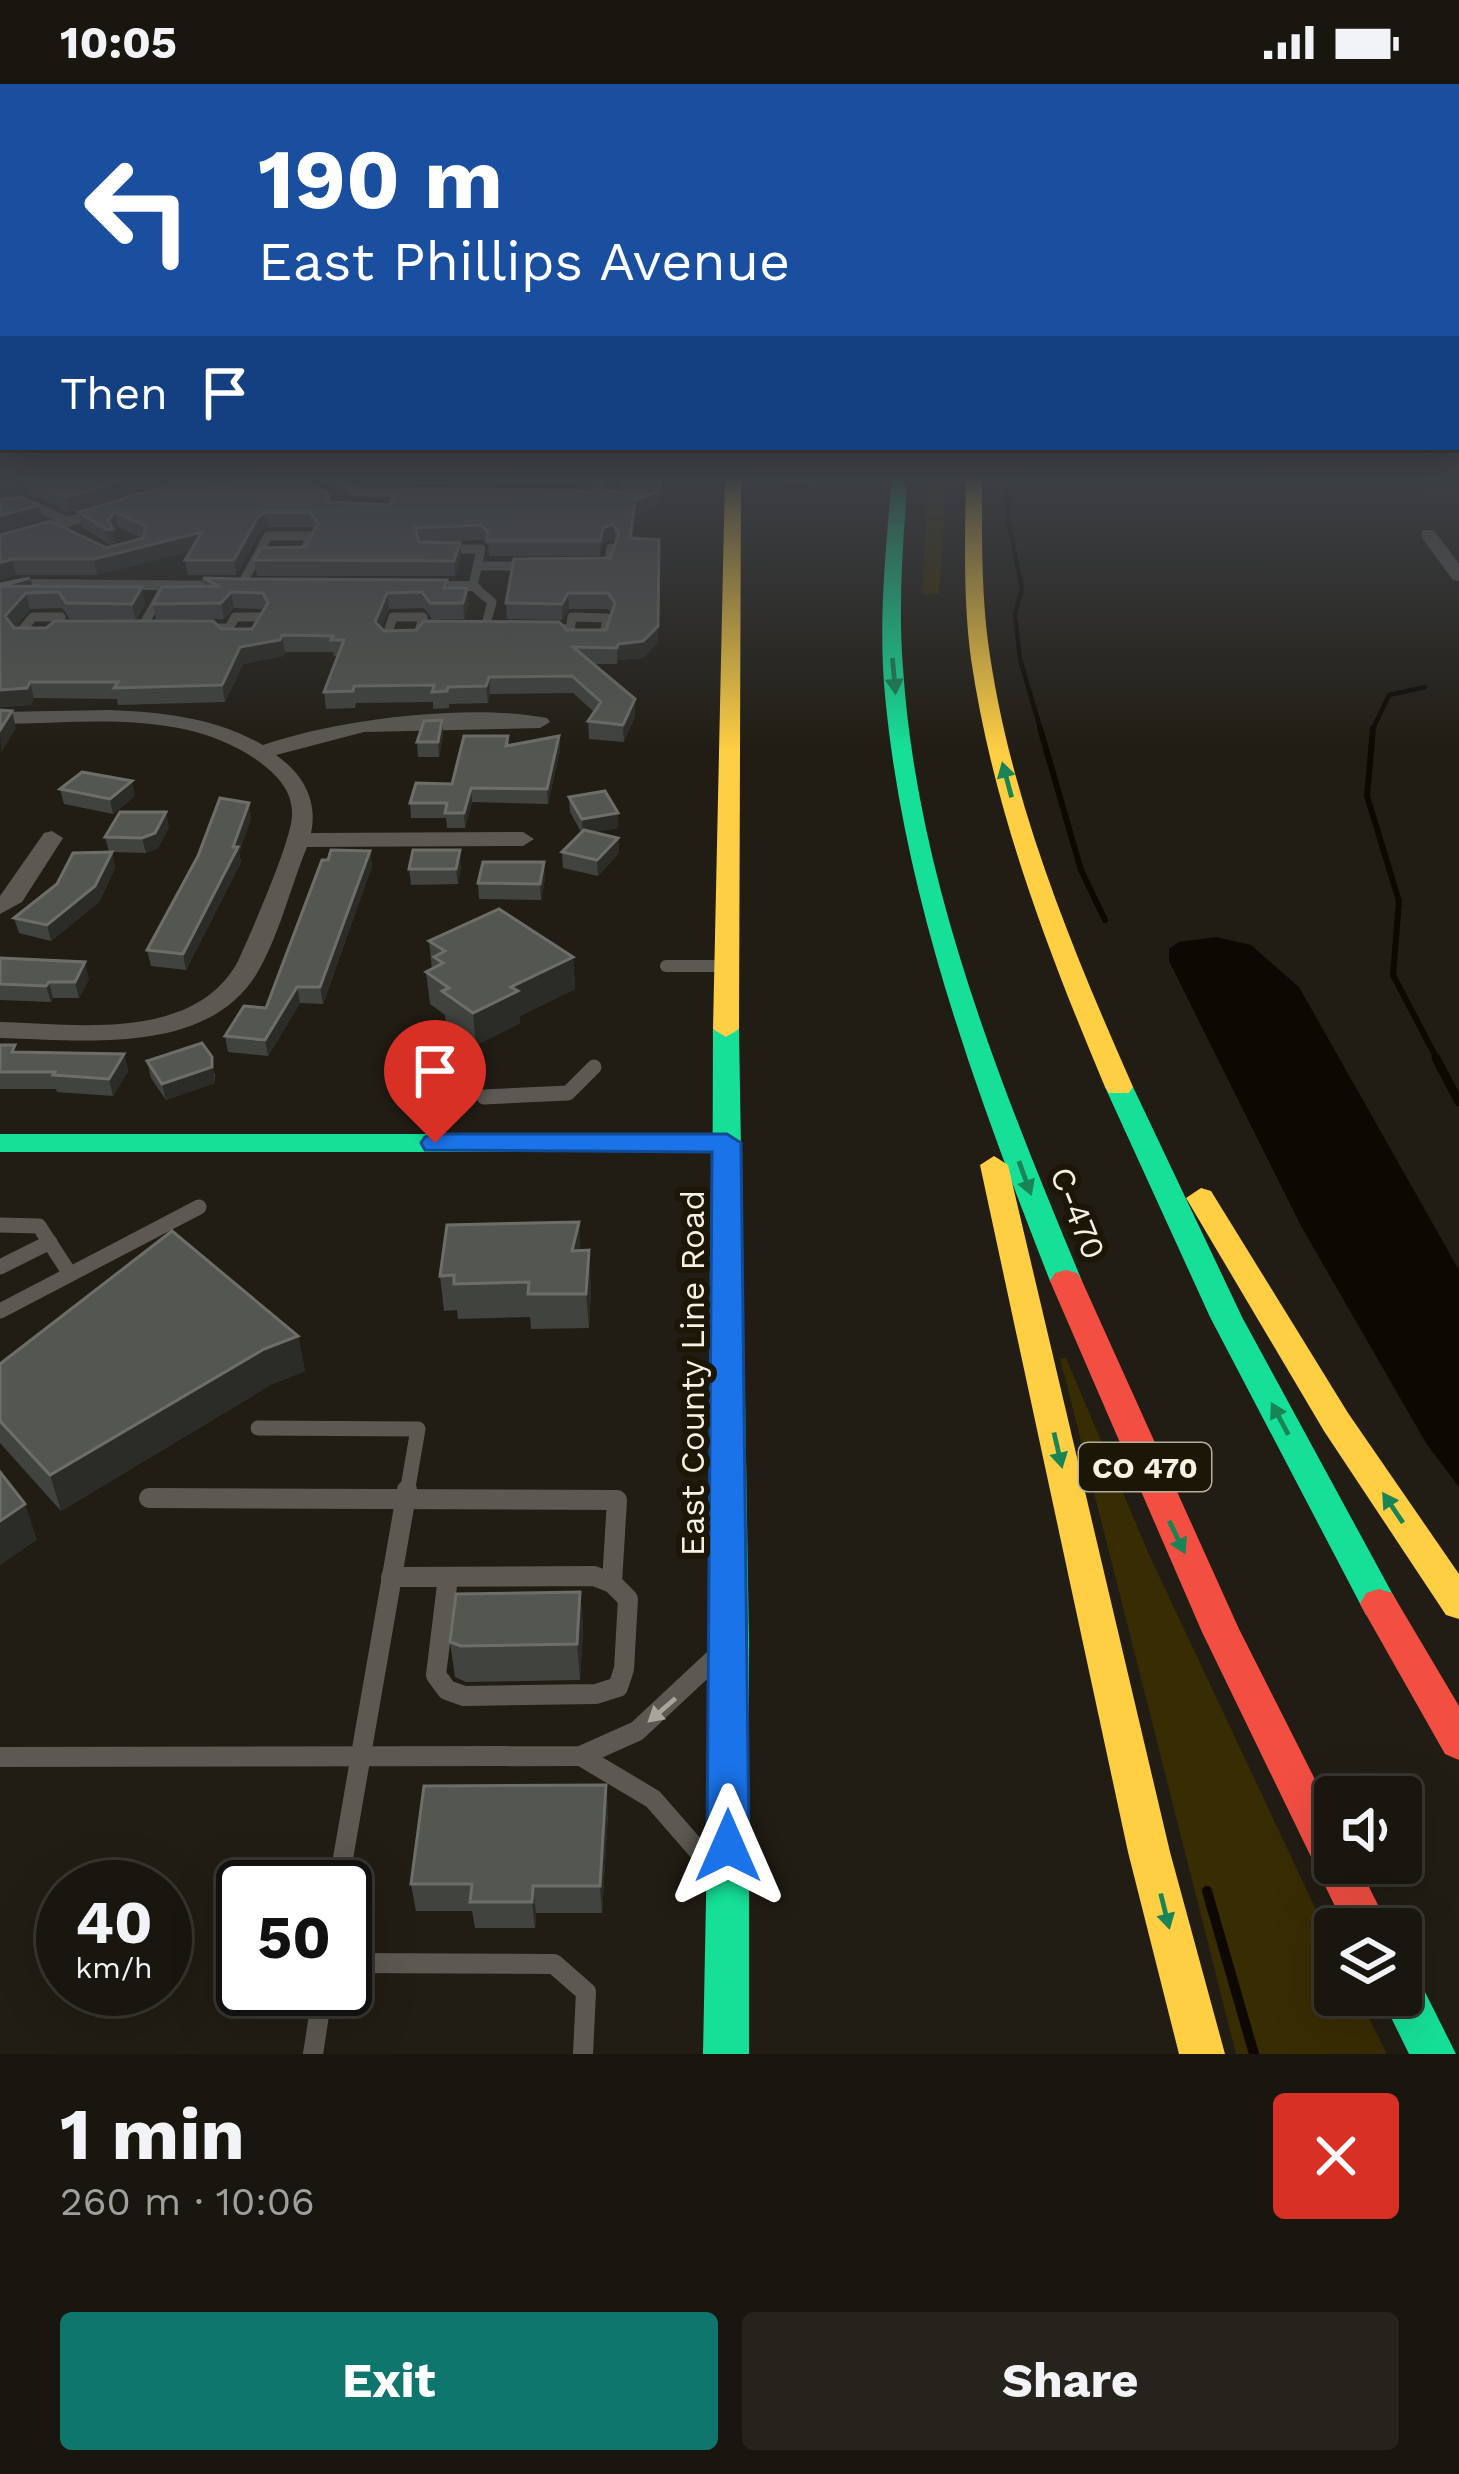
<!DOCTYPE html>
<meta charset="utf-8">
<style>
:root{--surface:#19160f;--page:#26231d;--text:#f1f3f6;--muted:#9f9f9e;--line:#37352f;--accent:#0f766e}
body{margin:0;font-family:"Work Sans",sans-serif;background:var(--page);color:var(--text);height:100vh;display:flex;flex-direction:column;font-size:45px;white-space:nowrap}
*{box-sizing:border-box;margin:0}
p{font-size:39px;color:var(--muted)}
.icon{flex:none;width:66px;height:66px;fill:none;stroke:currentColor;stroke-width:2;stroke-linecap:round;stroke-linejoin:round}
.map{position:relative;height:1970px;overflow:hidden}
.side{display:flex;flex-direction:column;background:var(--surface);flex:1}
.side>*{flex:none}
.guide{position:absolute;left:0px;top:0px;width:1461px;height:366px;box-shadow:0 12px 48px #0002,0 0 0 3px var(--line);background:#1a4fa0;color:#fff;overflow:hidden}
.fabs{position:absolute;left:1314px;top:1692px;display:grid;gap:24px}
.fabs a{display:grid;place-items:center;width:108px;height:108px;border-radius:12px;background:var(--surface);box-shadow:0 12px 48px #0002,0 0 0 3px var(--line);font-size:60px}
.speed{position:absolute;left:36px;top:1776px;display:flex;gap:24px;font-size:60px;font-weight:700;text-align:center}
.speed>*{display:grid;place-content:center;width:156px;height:156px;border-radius:50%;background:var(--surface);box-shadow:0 12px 48px #0002,0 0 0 3px var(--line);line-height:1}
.speed small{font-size:30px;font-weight:400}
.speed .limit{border:6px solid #111;border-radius:18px;background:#fff;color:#111}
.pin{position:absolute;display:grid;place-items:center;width:102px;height:102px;color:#fff;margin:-123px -51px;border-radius:50% 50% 50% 0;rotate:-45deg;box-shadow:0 0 12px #0007}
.pin .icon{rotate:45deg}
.me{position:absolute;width:132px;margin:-66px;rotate:0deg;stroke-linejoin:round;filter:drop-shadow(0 0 9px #0008)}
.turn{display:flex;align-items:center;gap:42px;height:252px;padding:0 60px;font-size:54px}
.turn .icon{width:156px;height:156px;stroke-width:2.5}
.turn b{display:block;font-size:84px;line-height:102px}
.then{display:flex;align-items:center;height:114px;padding:0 60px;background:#0003;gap:24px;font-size:45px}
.round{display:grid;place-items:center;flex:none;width:126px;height:126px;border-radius:12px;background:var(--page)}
.headline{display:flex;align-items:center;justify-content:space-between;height:204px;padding:0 60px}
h1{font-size:72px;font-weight:700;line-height:90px}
.cta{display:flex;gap:24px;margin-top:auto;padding:24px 60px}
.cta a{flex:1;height:138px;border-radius:12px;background:var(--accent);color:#fff;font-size:48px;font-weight:700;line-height:138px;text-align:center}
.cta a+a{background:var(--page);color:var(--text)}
.status{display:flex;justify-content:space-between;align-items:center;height:84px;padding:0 60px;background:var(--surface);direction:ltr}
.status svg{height:33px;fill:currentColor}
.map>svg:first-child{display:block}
</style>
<div class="status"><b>10:05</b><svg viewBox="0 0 49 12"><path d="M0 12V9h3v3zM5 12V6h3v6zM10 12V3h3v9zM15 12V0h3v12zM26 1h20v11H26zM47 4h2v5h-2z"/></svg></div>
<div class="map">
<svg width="1459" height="1970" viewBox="0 0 1459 1970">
<rect width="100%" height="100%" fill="#211d14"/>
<g fill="#382c03">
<polygon points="928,392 947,392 939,510 922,510"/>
<polygon points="1060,1274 1066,1274 1151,1475 1335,1866 1335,1911 1357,1911 1387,1970 1236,1970"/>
</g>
<polygon fill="#0e0802" points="1216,853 1251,861 1299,903 1459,1186 1459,1403 1426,1359 1301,1142 1169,877 1169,865 1179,858"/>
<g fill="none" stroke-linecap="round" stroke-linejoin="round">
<g stroke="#0e0802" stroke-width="4.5">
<polyline points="1007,392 1008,434 1022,505 1015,530 1020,575 1041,647"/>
<polyline points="1372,647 1389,611 1425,603"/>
</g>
<g stroke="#0e0802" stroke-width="6">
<polyline points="1040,644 1081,786 1105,836"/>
<polyline points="1373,644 1367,712 1399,817 1393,891 1438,977"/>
</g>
<polyline stroke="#0e0802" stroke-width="9" points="1436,974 1459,1018"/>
<polyline stroke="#0e0802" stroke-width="10" points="1207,1807 1254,1970"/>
<g stroke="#5c5952" stroke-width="9">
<polyline points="785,392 785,396 815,398"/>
<polygon points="189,395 204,399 191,405 171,402"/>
<polyline points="0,424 27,419 70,438"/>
<polyline points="447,465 481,465 473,502 492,518 485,544 475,544"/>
<polyline points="597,481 608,481 611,464"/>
<polyline points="478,482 526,482"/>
<polyline points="241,502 268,452 311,452 305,465"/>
<polygon points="572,533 607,534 604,554 569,554"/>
<polyline points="206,544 229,544 235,533 262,533 257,544"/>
<polyline points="550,544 570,545"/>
<polyline points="136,545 141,545 163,506"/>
<polyline points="22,551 18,551 33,533 61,533 54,544 60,544"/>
<polyline points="393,554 386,554 393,533 423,533 420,544 435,544"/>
</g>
<polyline stroke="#5c5952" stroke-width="12" points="666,882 726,882"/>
<g stroke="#5c5952" stroke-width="15">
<polyline points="484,1013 568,1009 594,983"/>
<polyline points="0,1141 39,1142 70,1190"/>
<polyline points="0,1183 50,1158"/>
<polyline points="0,1227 199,1123"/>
<polyline points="258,1344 418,1345 407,1409"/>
</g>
<g stroke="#5c5952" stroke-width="20">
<polyline points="149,1414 617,1416 612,1499"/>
<polyline points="391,1493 594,1492 612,1499 628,1515 624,1585 618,1603 596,1610 464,1612 447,1606 436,1591 448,1493"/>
<polyline points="581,1672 653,1715 708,1778"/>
<polyline points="0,1673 581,1672 637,1647 713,1576"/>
<polyline points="338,1803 407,1406"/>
<polyline points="345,1879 554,1880 586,1908 583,1970"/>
<polyline points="313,1970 323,1905"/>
</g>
<g fill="#5c5952" fill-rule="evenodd">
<polygon points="310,392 332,392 357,402 430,404 438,409 430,414 355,412"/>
<polygon points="592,392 608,392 603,413 565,415 557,410 565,405 590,405"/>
<polygon points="111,420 119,425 117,428 0,463 0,453"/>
<polygon points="1422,446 1434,446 1459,480 1459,497 1453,496 1422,454"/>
<polygon points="17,495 241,497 250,502 241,507 19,505 0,512 0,501"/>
<polygon points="412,497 473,497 482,502 473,507 406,506 406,498"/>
<path d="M109,626C163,628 216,634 263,661C338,635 469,619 547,634L550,638L540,644L364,648L276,671C303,690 318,716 311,749L523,748L534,755L523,762L307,763C290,804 279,853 256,891C205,972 82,956 0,954V938C76,940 192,958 237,879C250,851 291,758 292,732C293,708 279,693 261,679C188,624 86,639 0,640V628Z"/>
<polygon points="52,747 63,754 22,818 0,830 0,812 44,749"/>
</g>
<g fill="#16e098" fill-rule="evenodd">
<path d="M892,392H908C903,456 898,520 903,584C917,797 1001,1002 1082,1197L1077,1205H1055L1050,1197C976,1008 904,814 885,611C878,538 886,464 892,392Z"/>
<polygon points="726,937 739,945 749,1559 749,1970 703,1970 711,1559 713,945"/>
<polygon points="1119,995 1133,1003 1242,1233 1392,1509 1398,1520 1392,1531 1379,1535 1366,1531 1210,1233 1105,1003"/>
<polygon points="0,1050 551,1050 565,1059 551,1068 0,1068"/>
<polygon points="1401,1886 1417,1892 1456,1970 1409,1970 1380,1911 1401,1911"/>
</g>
<g fill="#ffcf43" fill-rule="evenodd">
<polygon points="725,392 741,392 739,945 726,953 713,945"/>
<path d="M966,392H982C982,447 981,503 988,558C1009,713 1070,860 1133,1003L1129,1009H1109L1105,1003C1047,865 993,724 971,575C963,515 965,453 966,392Z"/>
<polygon points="994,1072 1008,1081 1170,1768 1225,1970 1179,1970 1128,1768 980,1081"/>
<polygon points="1201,1104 1211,1107 1348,1329 1459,1490 1459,1535 1446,1531 1324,1347 1186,1114"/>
</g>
<g fill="#f24e42" fill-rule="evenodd">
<polygon points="551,1050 727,1050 741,1059 727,1068 541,1065 537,1059"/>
<polygon points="1066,1186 1077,1189 1082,1197 1239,1545 1335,1735 1335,1779 1357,1779 1390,1845 1346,1845 1202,1548 1050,1197 1055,1189"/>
<polygon points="1379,1505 1392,1509 1459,1622 1459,1676 1445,1670 1360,1520 1366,1509"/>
</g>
</g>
<g fill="#41433f">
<polygon points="0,392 16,396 30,392 177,392 162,400 69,428 29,410 0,415"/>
<polygon points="208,392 292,392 330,410 331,418 390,421 659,422 635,431 633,454 658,558 643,574 618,576 617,580 593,580 635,615 635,632 624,658 589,655 588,637 594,628 573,609 490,610 488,619 449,620 449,624 433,625 433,618 356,619 355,624 326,625 324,608 338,572 334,572 333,568 285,568 283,572 243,580 225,618 118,621 117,615 34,614 31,621 0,623 0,500 32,502 145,519 136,536 70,535 62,524 30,525 14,544 252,545 265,525 234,524 224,535 156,536 153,520 205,502 203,494 447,496 448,504 469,520 464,535 432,535 424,524 389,525 381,544 384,547 606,546 612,530 608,525 569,525 562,536 507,535 506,519 610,474 616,459 614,455 603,459 600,472 489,472 488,461 482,456 443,458 460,459 461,474 455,492 257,492 254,476 305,463 314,446 312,443 268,443 260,448 236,491 188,491 185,476 190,467 97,491 16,491 0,451 107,464 142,454 118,443 113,449 116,460 110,461 82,443 79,428 226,402 259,395 260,393 229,399 213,397"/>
<polygon points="416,392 580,392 578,400 416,400"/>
<polygon points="443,651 439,673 418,673 417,658"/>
<polygon points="508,652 509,661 559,652 560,666 548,720 472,718 465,744 447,744 446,734 411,734 410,719 452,700"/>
<polygon points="60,705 135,712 113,730 64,720"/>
<polygon points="569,713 618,744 594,748 618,754 619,769 598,792 563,784 562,768 581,748 570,728"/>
<polygon points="251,734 239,769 241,778 186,886 151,882 147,866"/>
<polygon points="169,743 158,764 146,769 112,768 115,784 99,818 51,857 19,849 14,834 109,768 105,753"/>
<polygon points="370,767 372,782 323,920 300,919 268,972 228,968 225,952 266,924 328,776"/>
<polygon points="461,782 458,800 411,801 409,785"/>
<polygon points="545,794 541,816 479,815 478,799"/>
<polygon points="429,857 573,873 575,905 520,932 520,939 476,961 446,940 445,931 430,920 426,888 432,885"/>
<polygon points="0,874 89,895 79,914 53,914 51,918 0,916"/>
<polygon points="0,961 17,968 124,970 128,987 113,1012 57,1008 56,1005 0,1005"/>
<polygon points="147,977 215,990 215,999 166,1016 151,994"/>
<polygon points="579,1138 580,1166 591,1201 589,1244 531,1245 530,1233 458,1235 457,1226 444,1227 440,1192"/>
<polygon points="298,1252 305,1287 272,1300 61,1427 0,1359 0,1280"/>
<polygon points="580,1508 583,1543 580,1596 466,1598 455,1593 450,1558"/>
<polygon points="606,1701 608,1728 602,1829 536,1829 535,1844 475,1844 472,1827 416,1827 411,1800"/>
</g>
<g fill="#2c2c26">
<polygon points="136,392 177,392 162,400 69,428 66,413"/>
<polygon points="227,392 258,392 229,399"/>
<polygon points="660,392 662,392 659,422 635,431 631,469 630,454 635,416"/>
<polygon points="26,396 29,410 0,415 0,400"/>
<polygon points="39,421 42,436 0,448 0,432"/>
<polygon points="115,428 118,443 113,449 116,460 110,461 107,446 108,436"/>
<polygon points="266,428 268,443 260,448 236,491 234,476 258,433"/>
<polygon points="613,440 614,455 603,459 600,472 600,457 603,444"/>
<polygon points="202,448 204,463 97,491 94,475"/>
<polygon points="659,456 658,558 643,574 618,576 617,580 617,564"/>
<polygon points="460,459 461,474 455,492 454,477"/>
<polygon points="12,475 16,491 0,496 0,479"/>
<polygon points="30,494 34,508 26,509 30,525 9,549 1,502"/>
<polygon points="142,503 145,519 136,536 132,520"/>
<polygon points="467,504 469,520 464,535 463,519"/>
<polygon points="231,508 234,524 224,535 221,519"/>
<polygon points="387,509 389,525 377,554 375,538"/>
<polygon points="568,509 569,525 562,536 562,520"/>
<polygon points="282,551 285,568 283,572 243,580 225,618 222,601 240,563"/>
<polygon points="489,593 490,610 488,619 486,602"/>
<polygon points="30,598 34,614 31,621 0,623 0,606"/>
<polygon points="635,615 635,632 624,658 623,641"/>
<polygon points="12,627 16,644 1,669 0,646"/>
<polygon points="442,636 443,651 439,673 438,658"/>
<polygon points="559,652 560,666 548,720 547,705"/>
<polygon points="132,697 135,712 113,730 110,715"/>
<polygon points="471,704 472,718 465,744 464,729"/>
<polygon points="249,719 251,734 239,769 241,778 186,886 183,870 233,763"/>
<polygon points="166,728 169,743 158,764 146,769 142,754"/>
<polygon points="618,729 618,744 583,750 582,735"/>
<polygon points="618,754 619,769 598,792 597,776"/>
<polygon points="460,766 461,782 458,800 456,785"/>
<polygon points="370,767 372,782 323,920 320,903"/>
<polygon points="112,768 115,784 99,818 51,857 47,841"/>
<polygon points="544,778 545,794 541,816 540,800"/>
<polygon points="573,873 575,905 520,932 520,939 476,961 473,929 511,903"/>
<polygon points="85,878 89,895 79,914 75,898"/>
<polygon points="49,898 53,914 51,918 46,902"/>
<polygon points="297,903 300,919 268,972 265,956"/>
<polygon points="124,970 128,987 113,1012 109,995"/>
<polygon points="212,973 215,999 166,1016 162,1000"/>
<polygon points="579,1138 581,1173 572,1167"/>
<polygon points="589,1166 591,1201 589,1244 586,1210"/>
<polygon points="298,1252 305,1287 272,1300 61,1427 50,1391 264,1265"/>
<polygon points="25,1420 37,1456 0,1481 0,1437"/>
<polygon points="580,1508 583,1543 580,1596 577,1560"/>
<polygon points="606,1701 608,1728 602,1829 600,1802"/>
<polygon points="533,1802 536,1829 535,1844 532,1818"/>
</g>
<g fill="#545650" stroke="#6d6e68" stroke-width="3">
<polygon points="0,392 7,392 16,396 30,392 136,392 66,413 26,396 0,400"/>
<polygon points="261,392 292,392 330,410 327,418 390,421 396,406 408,404 623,407 625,392 660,392 659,407 635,416 630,454 659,456 658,542 643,557 618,560 617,564 573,563 635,615 623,641 588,637 601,618 572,592 489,593 486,602 448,603 447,607 432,608 434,601 354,602 353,607 324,608 344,556 331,556 333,552 282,551 280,556 240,563 222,601 114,604 118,598 30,598 27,604 0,606 0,500 30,494 1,502 142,503 132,520 66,519 59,508 26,509 5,532 14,544 46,544 55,537 213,537 221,545 252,545 268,519 263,509 231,508 221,519 153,520 162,503 218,502 203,494 241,495 447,496 444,504 467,504 463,519 430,519 422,508 387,509 375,538 384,547 416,546 424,537 559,538 567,546 606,546 615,519 608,509 568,509 562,520 506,519 514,475 610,474 619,450 613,440 603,444 600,457 487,457 488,448 481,441 415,444 419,458 460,459 454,477 254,476 261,464 305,463 318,439 310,428 266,428 258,433 234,476 185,476 202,448 94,475 12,475 0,479 0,451 50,437 107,464 143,454 146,442 115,428 108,436 113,445 107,446 79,428 180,398 226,402 259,395"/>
<polygon points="22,413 39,421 0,432 0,416"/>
<polygon points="0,626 12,627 0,646"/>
<polygon points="442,636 438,658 417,658 424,637"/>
<polygon points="464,652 508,652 506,662 559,652 547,705 471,704 464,729 445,729 447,719 410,719 416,699 452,700"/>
<polygon points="82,688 132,697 110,715 60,705"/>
<polygon points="605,707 618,729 582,735 569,713"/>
<polygon points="220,714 249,719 233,763 238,763 183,870 147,866 198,772"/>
<polygon points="120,728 166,728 155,749 142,754 105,753"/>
<polygon points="584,746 618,754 597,776 562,768"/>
<polygon points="331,766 370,767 320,903 297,903 265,956 225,952 244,922 266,924 322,776 328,776"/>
<polygon points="413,766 460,766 456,785 409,785"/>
<polygon points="112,768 95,802 47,841 14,834 57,800 73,769"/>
<polygon points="483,778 544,778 540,800 478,799"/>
<polygon points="499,825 573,873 511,903 518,907 473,929 442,907 449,904 426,888 443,879 434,873 445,867 429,857"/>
<polygon points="0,874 85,878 75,898 49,898 46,902 0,900"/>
<polygon points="202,959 212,973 212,983 162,1000 147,977"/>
<polygon points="0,961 15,961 12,968 124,970 109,995 53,991 55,988 0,988"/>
<polygon points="579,1138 572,1167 589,1166 586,1210 528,1210 529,1198 454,1200 454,1191 440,1192 447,1141"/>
<polygon points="172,1147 298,1252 264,1265 50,1391 0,1337 0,1280"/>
<polygon points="0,1388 25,1420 0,1437"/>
<polygon points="580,1508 577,1560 461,1562 450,1558 456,1510"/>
<polygon points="606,1701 600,1802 533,1802 532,1818 470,1818 472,1800 411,1800 424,1702"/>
</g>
<defs><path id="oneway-solid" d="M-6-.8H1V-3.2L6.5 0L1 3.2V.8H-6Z" transform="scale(3)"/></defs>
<g fill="#198556">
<use href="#oneway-solid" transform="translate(894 592) rotate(85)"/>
<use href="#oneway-solid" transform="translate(1007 696) rotate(-105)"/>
<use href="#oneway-solid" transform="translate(1025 1094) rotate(70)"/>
<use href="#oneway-solid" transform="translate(1280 1335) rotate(-118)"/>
<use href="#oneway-solid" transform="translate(1058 1366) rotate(77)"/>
<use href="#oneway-solid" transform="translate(1393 1424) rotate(-124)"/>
<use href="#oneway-solid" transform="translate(1177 1453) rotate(64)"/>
<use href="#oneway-solid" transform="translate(1165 1827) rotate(76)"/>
</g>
<use fill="#a8a59c" href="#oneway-solid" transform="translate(662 1626) rotate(139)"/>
<linearGradient id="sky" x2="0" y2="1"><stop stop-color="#12100b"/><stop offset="0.59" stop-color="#3d4045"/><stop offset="1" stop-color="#3d4045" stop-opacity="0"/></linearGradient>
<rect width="1459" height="668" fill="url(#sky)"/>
<polygon fill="#1a73e8" stroke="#114b97" stroke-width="3" points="435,1050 727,1050 741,1059 749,1762 743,1776 728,1782 713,1776 707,1762 712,1068 425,1066 421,1059 425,1053"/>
<g text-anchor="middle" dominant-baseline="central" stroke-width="12" stroke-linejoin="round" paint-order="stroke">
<rect fill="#1c1606" stroke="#b3afa2" stroke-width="3" x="1079" y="1359" width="132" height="48" rx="9"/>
<g font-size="30" font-weight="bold" fill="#f4f1e5">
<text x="1145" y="1383">CO 470</text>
</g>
<g font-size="33" fill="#f4f1e5" stroke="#1c1606">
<text transform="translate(1078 1129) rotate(68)">C-470</text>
<text transform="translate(692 1289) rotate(-90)">East County Line Road</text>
</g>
</g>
</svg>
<div class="fabs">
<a><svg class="icon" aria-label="sound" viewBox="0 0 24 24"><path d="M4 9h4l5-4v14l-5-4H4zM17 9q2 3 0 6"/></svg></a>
<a><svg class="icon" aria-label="layers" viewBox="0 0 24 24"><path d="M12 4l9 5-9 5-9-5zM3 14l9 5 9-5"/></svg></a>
</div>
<div class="speed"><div>40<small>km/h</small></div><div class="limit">50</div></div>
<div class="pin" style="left:435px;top:1059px;background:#d93025"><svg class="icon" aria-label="arrive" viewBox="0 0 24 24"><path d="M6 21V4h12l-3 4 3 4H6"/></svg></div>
<svg class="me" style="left:728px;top:1762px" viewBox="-20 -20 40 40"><path d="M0-17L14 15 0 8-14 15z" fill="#1a73e8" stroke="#fff" stroke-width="4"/></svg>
<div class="guide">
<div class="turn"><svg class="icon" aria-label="left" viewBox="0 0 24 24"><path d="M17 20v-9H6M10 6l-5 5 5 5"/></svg><div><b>190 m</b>East Phillips Avenue</div></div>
<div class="then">Then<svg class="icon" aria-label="arrive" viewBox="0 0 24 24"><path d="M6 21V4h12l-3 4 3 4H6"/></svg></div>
</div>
</div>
<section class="side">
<div class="headline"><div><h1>1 min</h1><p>260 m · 10:06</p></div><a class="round" style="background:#d93025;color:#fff"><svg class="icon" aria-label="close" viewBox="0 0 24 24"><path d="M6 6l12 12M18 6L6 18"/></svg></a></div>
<div class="cta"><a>Exit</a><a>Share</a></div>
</section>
